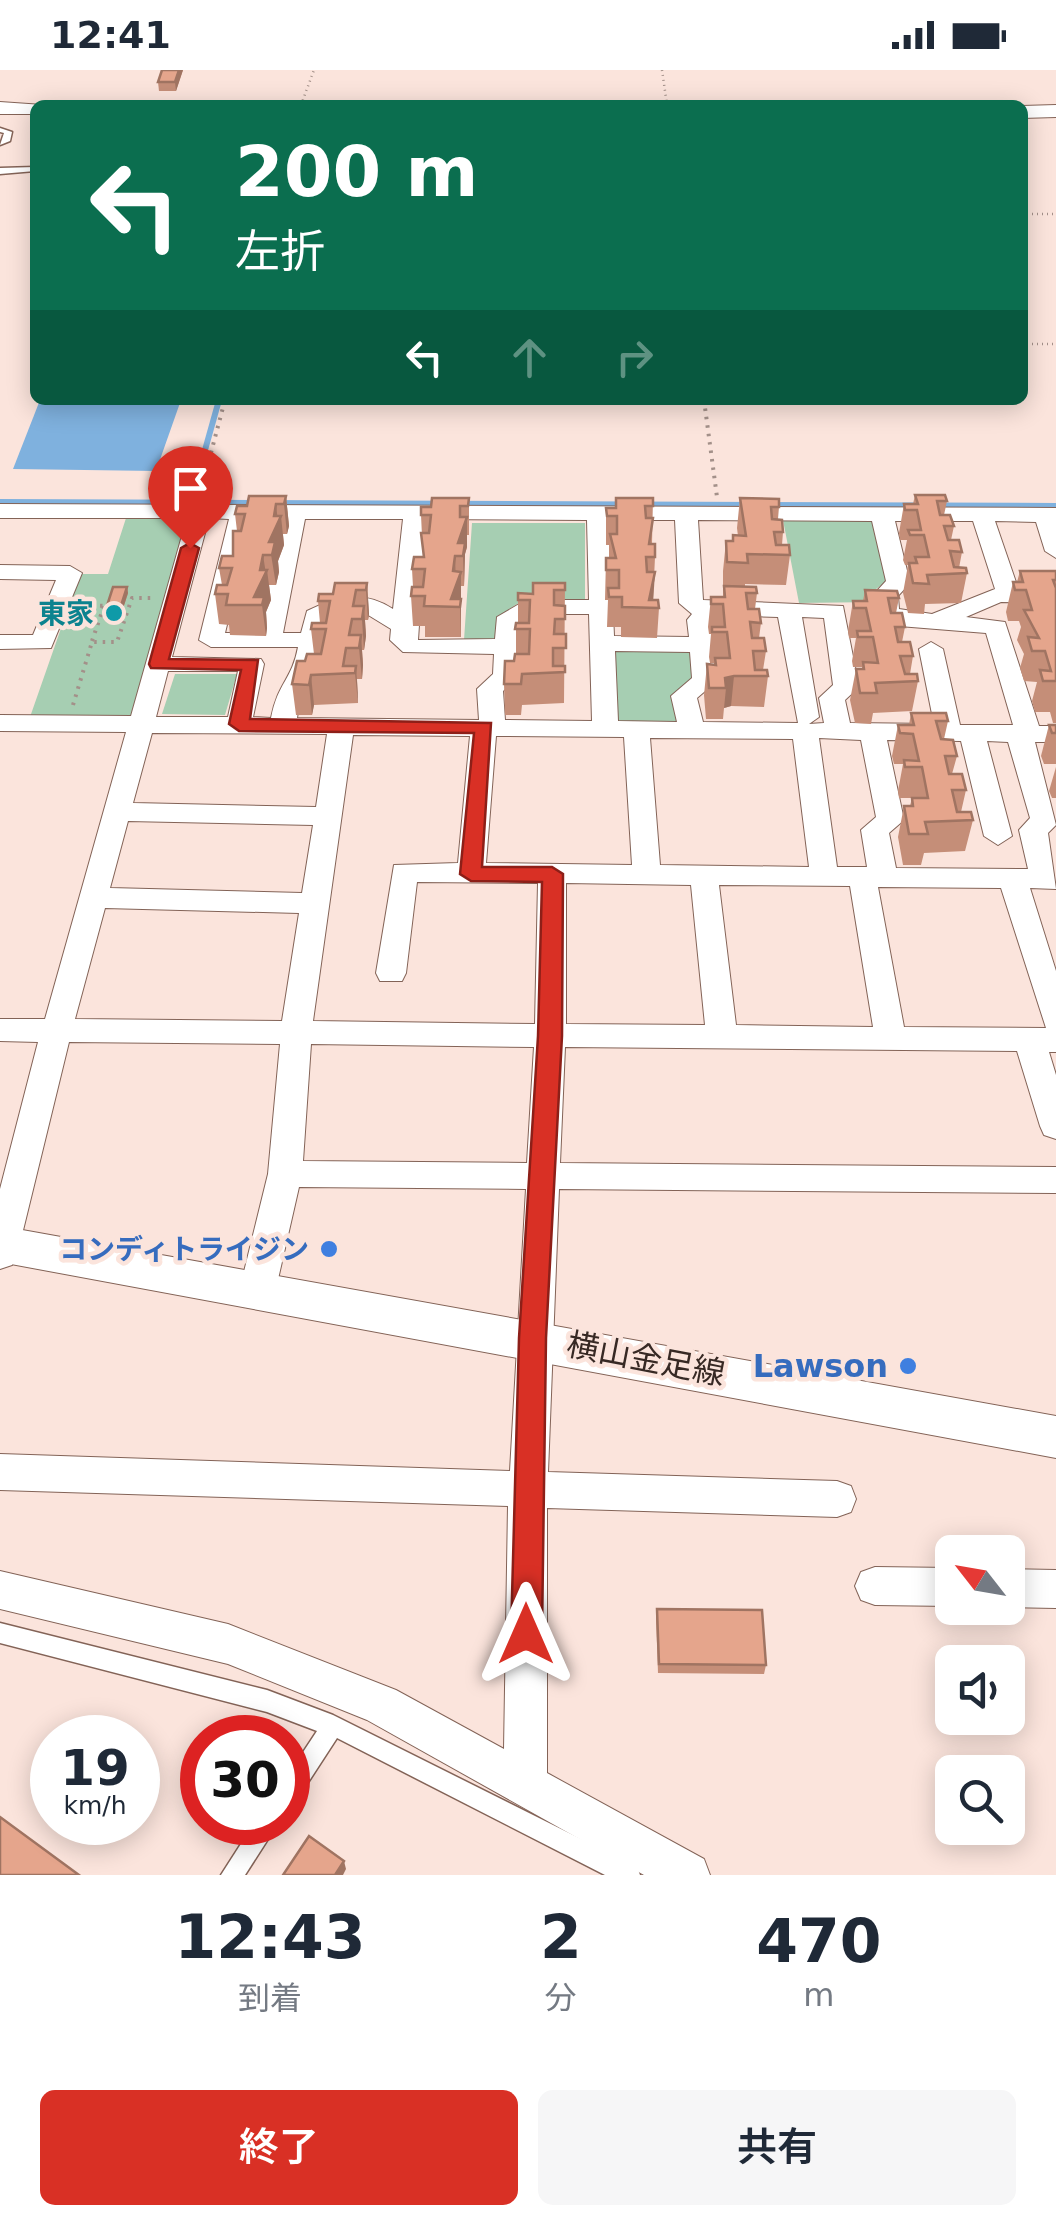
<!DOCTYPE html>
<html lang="ja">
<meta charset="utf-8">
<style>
:root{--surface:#fff;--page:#f6f6f7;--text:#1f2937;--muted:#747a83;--accent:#d93025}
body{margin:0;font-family:"DejaVu Sans","Noto Sans JP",sans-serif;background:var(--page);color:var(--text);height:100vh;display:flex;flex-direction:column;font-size:38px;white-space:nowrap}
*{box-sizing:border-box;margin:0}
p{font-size:32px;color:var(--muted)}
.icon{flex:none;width:55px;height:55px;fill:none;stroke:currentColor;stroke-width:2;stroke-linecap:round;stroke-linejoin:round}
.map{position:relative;height:1805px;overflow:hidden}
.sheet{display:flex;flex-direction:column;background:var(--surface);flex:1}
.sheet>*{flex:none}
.guide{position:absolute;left:30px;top:30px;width:998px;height:305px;border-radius:15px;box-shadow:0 5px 25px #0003;background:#0b6e4f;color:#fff;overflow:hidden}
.needle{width:65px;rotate:301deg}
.fabs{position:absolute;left:935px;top:1465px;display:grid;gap:20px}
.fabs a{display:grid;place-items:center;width:90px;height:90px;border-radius:15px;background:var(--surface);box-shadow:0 5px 25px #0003;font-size:50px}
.speed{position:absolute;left:30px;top:1645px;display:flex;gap:20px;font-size:50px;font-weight:700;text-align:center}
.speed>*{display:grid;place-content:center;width:130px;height:130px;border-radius:50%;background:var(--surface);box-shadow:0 5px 25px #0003;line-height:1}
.speed small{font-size:25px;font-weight:400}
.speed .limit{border:15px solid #d22;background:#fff;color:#111}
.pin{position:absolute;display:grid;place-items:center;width:85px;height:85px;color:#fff;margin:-102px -42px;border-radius:50% 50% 50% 0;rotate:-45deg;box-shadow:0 0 10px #0007}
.pin .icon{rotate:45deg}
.me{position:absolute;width:110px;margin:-55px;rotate:0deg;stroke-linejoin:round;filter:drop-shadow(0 0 8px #0008)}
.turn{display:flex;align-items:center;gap:35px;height:210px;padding:0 40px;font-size:45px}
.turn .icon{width:130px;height:130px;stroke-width:2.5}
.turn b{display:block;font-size:70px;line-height:85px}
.lanes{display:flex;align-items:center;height:95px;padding:0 40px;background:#0003;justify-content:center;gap:50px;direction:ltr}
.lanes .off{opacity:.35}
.eta{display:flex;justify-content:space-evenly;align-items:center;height:170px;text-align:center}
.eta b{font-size:60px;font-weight:600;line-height:70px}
.primary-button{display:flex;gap:20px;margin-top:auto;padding:20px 40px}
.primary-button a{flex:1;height:115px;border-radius:15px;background:var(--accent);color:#fff;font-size:40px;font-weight:600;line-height:115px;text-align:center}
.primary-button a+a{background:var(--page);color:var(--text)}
.status{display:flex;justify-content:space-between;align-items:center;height:70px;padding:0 50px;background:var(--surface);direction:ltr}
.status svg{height:28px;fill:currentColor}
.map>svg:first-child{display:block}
</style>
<div class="status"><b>12:41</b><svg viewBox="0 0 49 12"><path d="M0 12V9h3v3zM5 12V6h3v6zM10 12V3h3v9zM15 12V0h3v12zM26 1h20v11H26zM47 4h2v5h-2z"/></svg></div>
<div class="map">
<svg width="1056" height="1805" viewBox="0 0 1056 1805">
<rect width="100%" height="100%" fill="#fbe4dc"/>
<g fill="#a6ceb2">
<polygon points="127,445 188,445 130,648 30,647 80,504 108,504"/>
<polygon points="783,450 874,450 887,511 876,519 878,532 799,533"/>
<polygon points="472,453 585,453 585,530 523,530 499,546 496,570 464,570"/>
<polygon points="690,579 694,607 679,653 615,652 612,580"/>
<polygon points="175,604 237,604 225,645 162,644"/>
</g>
<g fill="#7fb1de">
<polygon points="40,330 181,330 156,401 13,399"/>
<polygon points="0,429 1056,433 1056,441 0,436"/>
</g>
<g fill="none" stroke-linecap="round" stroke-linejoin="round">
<polyline stroke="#7fb1de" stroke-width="6" points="193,423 219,330"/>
<defs>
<g id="service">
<polygon points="0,58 12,62 10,71 0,75 4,63 0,62"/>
<polygon points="35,97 35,101 0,104 0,98"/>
<polygon points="0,1553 267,1620 333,1645 637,1797 640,1805 605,1805 337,1668 296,1731 288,1734 288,1705 317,1661 267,1642 0,1573"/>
<polygon points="255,1752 279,1752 245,1805 221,1805"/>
</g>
<g id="minor">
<path d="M0,434L1056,438V488L1045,481L1036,452L995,451L1018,518L1056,519V533L1001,532L966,547L1005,552L1039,656H1056V672H1035L1056,755L1048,763L1056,819L1030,818L1056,901V982H1049L1056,1005V1069L1044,1065L1040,1056L1017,981L565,977L560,1093L1056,1097V1123L559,1119L548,1402L837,1411L851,1416L856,1429L851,1442L837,1447L547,1438V1703L704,1789L710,1805H644L367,1650L228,1594L0,1539V1501L228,1554L396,1620L504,1679L508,1436L0,1420V1384L510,1401L526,1119L299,1117L276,1218L270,1229L258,1233L246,1229L240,1218L268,1104L280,974L69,972L17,1185L12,1195L0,1199V1119L38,972L0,971V949H45L126,662L0,661V645L131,646L187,448H0ZM209,448L229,449L199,570L211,577H298C292,610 278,612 271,648L253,647L264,594L261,589L172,587ZM252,449H282L258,563H225ZM305,449H403L393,539C363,520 338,526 307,541L301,563H283ZM426,449L587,450L589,530H526L497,547L495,569L418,570ZM609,450H675L679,533L692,544L687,550L689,567L614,566ZM698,450L872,451L886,511L874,524L875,542L899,556L986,563L1013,655H960L943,579L931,572L919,579L934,654L850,653L845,630L859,617L843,536L703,530ZM895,451H973L995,519L932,544L899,539L898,526L910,513ZM360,540L391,559L390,570L403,582L494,584L493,604L477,619L479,650L297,648L301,622L318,607L327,550ZM531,544H589L592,651L505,650L503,621L518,607L521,550ZM720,545L778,547L798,653L703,652L697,628L718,610L711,552ZM802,547L824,548L833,615L819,628L824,653L809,654L819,647ZM615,581L690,582L692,608L671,626L677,652L618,651ZM168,601H238L228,647H156ZM152,663L327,664L316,737L133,733ZM353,665L470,666L458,793L394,795L376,903L380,911H402L406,903L417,812L538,813L535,954L313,951ZM496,666L624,667L632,795L486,793ZM650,668L793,669L809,797L660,795ZM819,668L861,670L876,747L861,760L867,797H837ZM887,670L961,671L984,766L998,775L1012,766L987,671L1008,672L1030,748L1019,760L1028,799L896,798L889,763L904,750ZM128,751L313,755L302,823L110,818ZM566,813L691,815L705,955L566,954ZM719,815L850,816L873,957L736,955ZM878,817L1001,818L1046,958L904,957ZM105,838L299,843L282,951L75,949ZM311,974L534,977L527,1093L303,1091Z"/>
<polygon points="0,495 70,496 82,503 51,578 0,579 0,565 33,565 56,510 0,509"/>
<polygon points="875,1497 952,1498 952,1536 875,1535 861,1530 855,1516 861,1502"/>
<polygon points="1008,1499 1056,1500 1056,1538 1008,1537"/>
</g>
<g id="tertiary">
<polygon points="0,32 43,35 35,35 35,44 0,44"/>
<polygon points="1056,35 1056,47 1022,48 1022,36"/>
<polygon points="0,1156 1056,1346 1056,1388 0,1192"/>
</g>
</defs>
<use href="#service" stroke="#836357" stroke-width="3"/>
<use href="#minor" stroke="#836357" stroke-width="2"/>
<use href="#tertiary" stroke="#836357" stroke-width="2"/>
<g stroke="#a39089" stroke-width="2.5" stroke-dasharray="1 4" stroke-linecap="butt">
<polyline points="662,0 667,35"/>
<polyline points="301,35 314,0"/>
<polyline points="1022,144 1056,144"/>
<polyline points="1022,274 1056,274"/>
</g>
<g stroke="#a39089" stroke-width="4" stroke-dasharray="2.5 6" stroke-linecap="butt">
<polyline points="704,330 717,427"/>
<polyline points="200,424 225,330"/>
<polyline points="83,535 110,536"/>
<polyline points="92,571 104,536"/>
<polyline points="73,635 92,572 117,572 132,528 153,528"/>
</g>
<use href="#service" fill="#fff" fill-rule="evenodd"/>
<use href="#minor" fill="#fff" fill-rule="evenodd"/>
<use href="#tertiary" fill="#fff" fill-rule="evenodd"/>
</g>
<g fill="#c58e78">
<polygon points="183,0 176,21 159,21 158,12"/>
<polygon points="915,425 947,431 944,445 954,456 951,470 962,482 959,498 967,503 961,533 925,534 924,544 908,543 903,523 908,495 905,495 903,490 907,470 900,470 899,463 904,434 913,434"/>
<polygon points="286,426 289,456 287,464 283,464 284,475 278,491 279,502 276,515 269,515 271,530 266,542 267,558 266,566 230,565 229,555 219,554 215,524 222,515 219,498 233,486 237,461 235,444 247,436"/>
<polygon points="469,428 469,465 467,465 467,477 465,484 464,516 461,516 461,567 425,567 425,556 413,556 411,526 413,517 412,499 423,487 421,445 431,437"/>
<polygon points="616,428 653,428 652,474 655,487 653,530 659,538 657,568 621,567 621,557 607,557 608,530 605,530 606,488 609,488 609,475 606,475 606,438 616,438"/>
<polygon points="740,428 779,437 778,449 783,462 782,475 790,485 786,515 745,514 745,517 757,523 755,539 761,553 759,568 766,581 763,600 768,606 764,637 731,636 724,638 723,649 706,649 704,625 707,594 714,595 714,593 710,593 709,587 711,564 709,564 708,557 711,527 723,527 723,501 726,471 732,471 733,465 738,466 737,458"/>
<polygon points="1020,501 1056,501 1056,653 1053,653 1050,642 1035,642 1032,631 1037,612 1024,611 1020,598 1024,584 1017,570 1021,557 1019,551 1008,551 1006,542 1013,512 1017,512"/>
<polygon points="367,513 369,544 368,550 365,550 366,566 364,580 362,580 363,595 362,609 357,609 358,633 314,635 312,645 296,645 292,614 305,591 314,584 311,559 320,553 318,531 333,524"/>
<polygon points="565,513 564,633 522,635 521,645 505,645 504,614 516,584 516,553 518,553 518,523 533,524"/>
<polygon points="127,517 128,523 119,551 105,551 104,545"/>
<polygon points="865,520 899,528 896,543 905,557 902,572 913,586 910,604 918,611 912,641 873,643 871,654 855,653 850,630 856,599 862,599 862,597 853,597 852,591 856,568 849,568 848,561 853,531 863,531"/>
<polygon points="911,643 948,651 944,669 957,686 952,704 966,720 961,742 973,750 965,781 924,783 921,795 903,795 898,767 904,736 910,736 912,728 899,728 898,721 903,694 894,694 892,686 898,655 909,655"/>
<polygon points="1049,655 1056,655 1056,694 1044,694 1041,686"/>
<polygon points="1056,697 1056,728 1052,728 1049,721"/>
<polygon points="657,1539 766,1595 764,1604 658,1603 656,1548"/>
</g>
<g fill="#a07462">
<polygon points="179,0 183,0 176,21 175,12"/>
<polygon points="286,426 289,456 287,464 284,434"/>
<polygon points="276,434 278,452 281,446 284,475 278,491 279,502 276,515 269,472"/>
<polygon points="460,436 461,464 467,447 467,477 465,484 464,516 463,486 459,486"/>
<polygon points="263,485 266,504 267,500 271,530 266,542 267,558 266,566 262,535 254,527"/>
<polygon points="455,486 456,516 461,502 461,567 460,537 452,537"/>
<polygon points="655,502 653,533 649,530"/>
<polygon points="367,513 369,544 368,550 366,520"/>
<polygon points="127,517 128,523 119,551 118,545"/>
<polygon points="364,536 366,566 364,580 362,549"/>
<polygon points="361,565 363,595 362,609 359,578"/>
<polygon points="356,596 358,627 358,633 355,603"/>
<polygon points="311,605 314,635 312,645 309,615"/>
<polygon points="734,606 731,636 724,638 726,618 725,608"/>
<polygon points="344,1791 346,1799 343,1805 335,1805"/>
</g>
<g fill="#e5a58c" stroke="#a07462" stroke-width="2.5">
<polygon points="162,0 179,0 175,12 158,12"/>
<polygon points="915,425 945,425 947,431 937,431 940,445 950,445 954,456 944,456 948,470 959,470 962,482 950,481 954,497 966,498 967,503 927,505 929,514 913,513 909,493 917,493 915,487 929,487 924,465 910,465 908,460 921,460 917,440 905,440 904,434 918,434"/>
<polygon points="249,426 286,426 284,434 276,434 274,446 281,446 269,472 275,472 272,485 263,485 260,500 267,500 254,527 264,527 262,535 226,535 228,524 215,524 217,515 227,515 232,498 219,498 222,486 233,486 233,461 241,461 245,444 235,444 237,436 247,436"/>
<polygon points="432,428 469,428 468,436 460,436 460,447 467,447 458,473 465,473 463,486 455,486 453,501 461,502 451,529 461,529 460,537 424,536 425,526 411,526 412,517 423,517 425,499 412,499 414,487 424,487 421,463 429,463 431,445 421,445 421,437 431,437"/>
<polygon points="616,428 653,428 653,436 645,436 646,448 653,448 649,474 655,474 655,487 646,487 647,502 655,502 649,530 658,530 659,538 622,537 622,527 609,527 608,518 619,518 619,500 606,500 606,488 616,488 610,464 617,464 617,446 607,446 606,438 616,438"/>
<polygon points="740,428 779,429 779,437 771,437 772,449 782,450 783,462 774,462 776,475 789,475 790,485 747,484 748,493 727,492 726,471 733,471 733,465 746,466"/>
<polygon points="1020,501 1056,501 1056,510 1053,510 1056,518 1056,611 1043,611 1040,600 1051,601 1045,581 1032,581 1028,567 1039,568 1024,540 1032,540 1026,520 1015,520 1013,512 1023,512"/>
<polygon points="335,513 367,513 366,520 356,520 353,536 364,536 362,549 352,549 349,565 361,565 359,578 346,578 343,596 356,596 355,603 311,605 309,615 292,614 297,591 305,591 307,584 321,584 326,559 311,559 312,553 326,553 330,531 318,531 319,524 333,524"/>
<polygon points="533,513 565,513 565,520 554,520 554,535 565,536 565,549 555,549 554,564 566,564 566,578 553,578 553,596 565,596 565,602 522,604 521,614 504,614 505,591 514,591 515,584 529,584 530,559 515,559 516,553 529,553 530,530 518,530 518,523 533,524"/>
<polygon points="724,516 756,517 757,523 746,523 748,539 759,539 761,553 750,552 752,568 764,568 766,581 753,581 755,600 767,600 768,606 734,606 725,608 726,618 709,618 707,594 716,595 715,588 730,588 727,562 712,562 712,557 725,557 723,534 711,534 711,527 725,527"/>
<polygon points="113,517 127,517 118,545 104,545"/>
<polygon points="865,520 897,521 899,528 888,528 891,543 902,543 905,557 895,557 898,572 910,572 913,586 900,586 905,604 917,604 918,611 875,613 877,623 860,623 856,599 864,599 863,592 878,593 873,567 858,567 857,561 871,561 866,538 854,538 853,531 867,531"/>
<polygon points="911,643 946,643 948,651 936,651 941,669 953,670 957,686 945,686 949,704 962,704 966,720 952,720 957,742 971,742 973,750 925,752 928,764 909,764 904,736 913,736 912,728 928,728 922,697 905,697 904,690 919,691 913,664 900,663 898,655 914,655"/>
<polygon points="1049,655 1056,655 1056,663 1052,663"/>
<polygon points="657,1539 762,1540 766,1595 659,1594"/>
<polygon points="0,1747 79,1805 0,1805"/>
<polygon points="309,1766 344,1791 335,1805 283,1805"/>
</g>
<polygon fill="#d93025" stroke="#8d1f18" stroke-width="2.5" points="190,473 199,478 169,589 258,590 250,649 491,653 482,797 552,797 563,804 562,966 546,1268 542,1564 537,1575 526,1580 516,1575 511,1564 519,1268 538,966 542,812 471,811 460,804 474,663 239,661 229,654 241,600 151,598 149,594 181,478"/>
<circle fill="#0f9aa8" stroke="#fbe4dc" stroke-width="4" cx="114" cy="543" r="10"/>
<g fill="#3f7fe0" stroke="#fbe4dc" stroke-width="4">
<circle cx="329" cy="1179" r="10"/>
<circle cx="908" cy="1296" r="10"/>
</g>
<g text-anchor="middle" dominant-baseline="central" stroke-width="9" stroke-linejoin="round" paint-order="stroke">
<g font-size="28" font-weight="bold" fill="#0d838f" stroke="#fbe4dc" text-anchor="end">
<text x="94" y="543">東家</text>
</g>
<g font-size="28" font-weight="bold" fill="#366cbe" stroke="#fbe4dc" text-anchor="end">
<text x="309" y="1179">コンディトライジン</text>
</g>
<g font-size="32" fill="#372924" stroke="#fbe4dc">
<text transform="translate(646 1289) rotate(11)">横山金足線</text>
</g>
<g font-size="32" font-weight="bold" fill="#366cbe" stroke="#fbe4dc" text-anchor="end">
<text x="888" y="1296">Lawson</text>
</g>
</g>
</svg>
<div class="fabs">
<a><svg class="needle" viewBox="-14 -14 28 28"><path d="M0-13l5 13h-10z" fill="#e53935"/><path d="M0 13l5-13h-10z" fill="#747a83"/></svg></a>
<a><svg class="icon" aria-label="sound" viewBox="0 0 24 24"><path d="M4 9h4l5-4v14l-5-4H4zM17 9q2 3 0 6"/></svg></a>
<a><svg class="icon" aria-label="search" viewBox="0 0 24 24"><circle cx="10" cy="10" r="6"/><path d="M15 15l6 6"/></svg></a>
</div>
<div class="speed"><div>19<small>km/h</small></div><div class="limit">30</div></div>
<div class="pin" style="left:190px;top:478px;background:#d93025"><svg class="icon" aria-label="arrive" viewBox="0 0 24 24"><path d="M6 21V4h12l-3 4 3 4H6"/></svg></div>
<svg class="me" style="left:526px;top:1564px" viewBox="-20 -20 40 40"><path d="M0-17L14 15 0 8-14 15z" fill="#d93025" stroke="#fff" stroke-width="4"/></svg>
<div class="guide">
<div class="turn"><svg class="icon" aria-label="left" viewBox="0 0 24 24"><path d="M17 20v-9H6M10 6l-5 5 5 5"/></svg><div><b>200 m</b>左折</div></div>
<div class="lanes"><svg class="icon" aria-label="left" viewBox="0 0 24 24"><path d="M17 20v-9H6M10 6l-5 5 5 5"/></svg><svg class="icon off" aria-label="ahead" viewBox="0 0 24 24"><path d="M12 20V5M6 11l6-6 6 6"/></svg><svg class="icon off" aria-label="right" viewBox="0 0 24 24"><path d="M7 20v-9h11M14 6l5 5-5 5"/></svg></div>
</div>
</div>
<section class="sheet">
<div class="eta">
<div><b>12:43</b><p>到着</p></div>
<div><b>2</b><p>分</p></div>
<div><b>470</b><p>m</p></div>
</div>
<div class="primary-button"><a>終了</a><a>共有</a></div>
</section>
